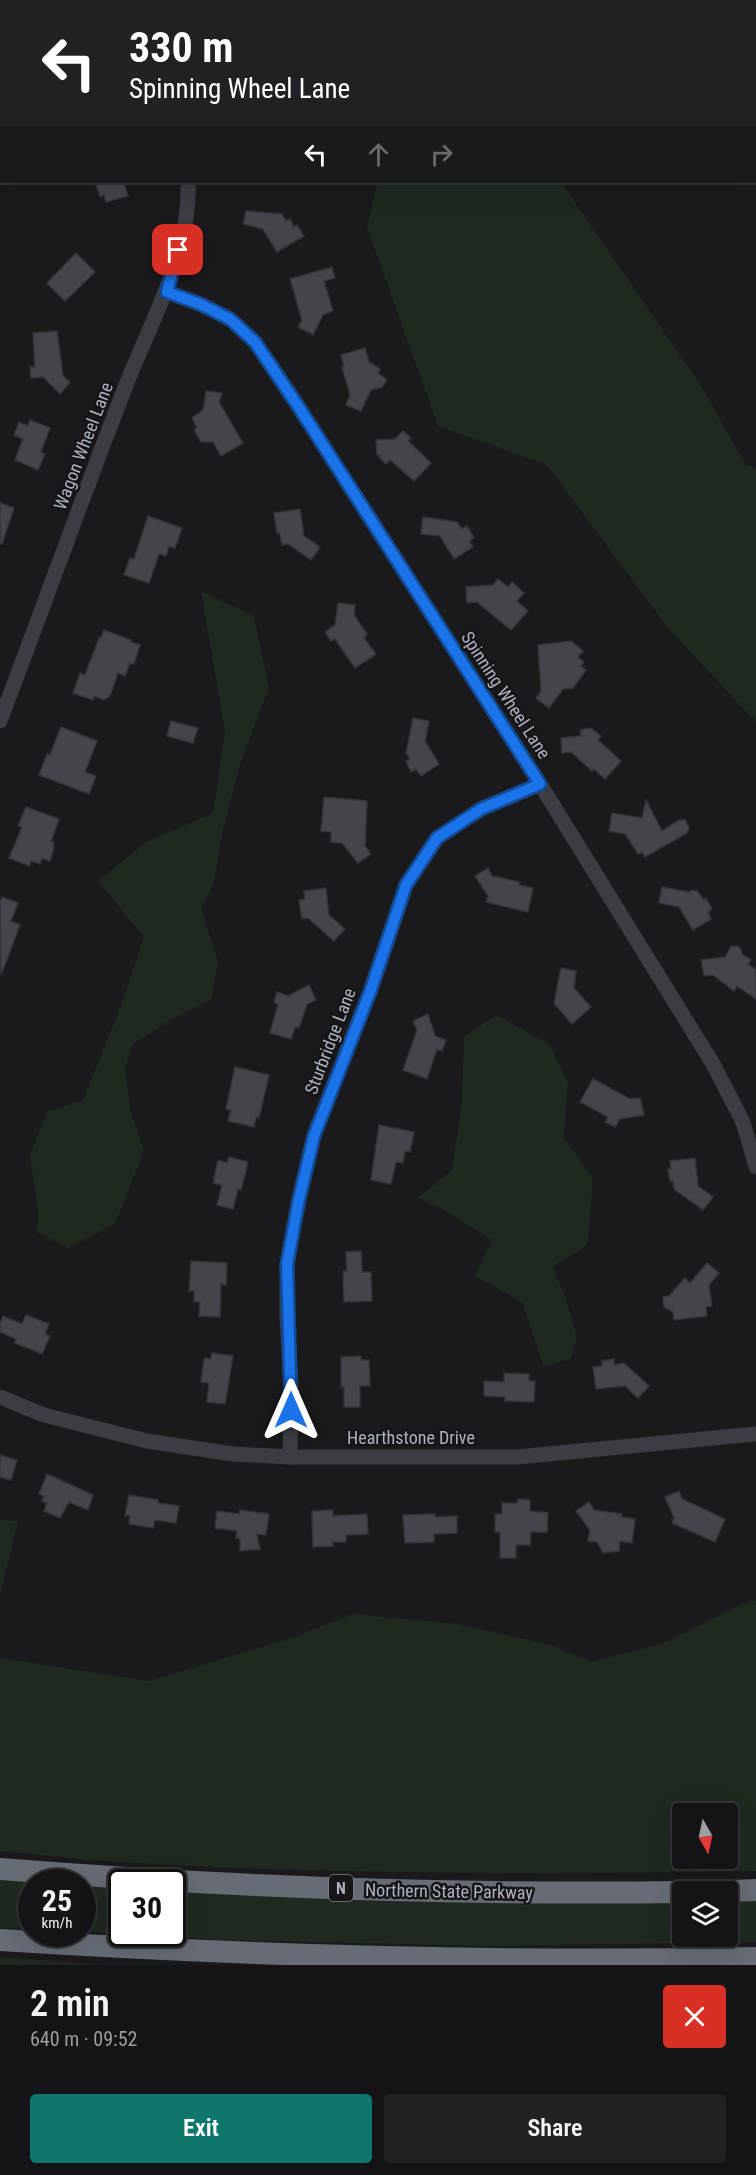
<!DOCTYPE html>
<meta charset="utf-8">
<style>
:root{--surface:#141416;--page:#212123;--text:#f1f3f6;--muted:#9d9ea1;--line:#333335;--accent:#0f766e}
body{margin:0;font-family:"Roboto Condensed",sans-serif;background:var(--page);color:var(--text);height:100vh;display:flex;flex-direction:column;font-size:22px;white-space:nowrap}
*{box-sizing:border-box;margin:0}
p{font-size:20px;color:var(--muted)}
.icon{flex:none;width:33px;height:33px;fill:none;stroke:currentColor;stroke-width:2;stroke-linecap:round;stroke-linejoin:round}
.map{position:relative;height:1965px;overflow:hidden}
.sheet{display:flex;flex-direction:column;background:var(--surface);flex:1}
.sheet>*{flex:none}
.guide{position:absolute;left:0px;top:0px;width:756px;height:183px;box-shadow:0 6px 24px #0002,0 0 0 2px var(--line);background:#202124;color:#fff;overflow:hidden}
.needle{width:39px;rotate:171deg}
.buttons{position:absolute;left:672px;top:1803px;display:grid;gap:12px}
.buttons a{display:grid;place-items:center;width:66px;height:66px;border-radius:6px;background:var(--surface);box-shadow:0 6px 24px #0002,0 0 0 2px var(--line);font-size:30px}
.speed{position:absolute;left:18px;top:1869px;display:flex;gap:12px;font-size:30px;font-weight:700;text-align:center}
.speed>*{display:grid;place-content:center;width:78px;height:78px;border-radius:50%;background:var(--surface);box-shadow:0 6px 24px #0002,0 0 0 2px var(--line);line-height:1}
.speed small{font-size:15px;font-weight:400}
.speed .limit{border:3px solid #111;border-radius:9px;background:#fff;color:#111}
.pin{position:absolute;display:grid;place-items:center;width:51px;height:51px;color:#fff;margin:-26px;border-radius:12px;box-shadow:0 3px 9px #0006}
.me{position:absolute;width:66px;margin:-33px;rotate:0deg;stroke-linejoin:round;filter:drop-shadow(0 0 4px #0008)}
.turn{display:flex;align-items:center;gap:21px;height:126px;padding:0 30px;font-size:27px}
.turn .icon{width:78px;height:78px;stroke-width:2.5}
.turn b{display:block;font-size:42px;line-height:51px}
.lanes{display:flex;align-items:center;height:57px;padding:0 30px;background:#0003;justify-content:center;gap:30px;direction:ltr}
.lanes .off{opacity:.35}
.round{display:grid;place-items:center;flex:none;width:63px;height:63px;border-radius:6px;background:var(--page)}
.overview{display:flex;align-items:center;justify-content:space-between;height:102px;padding:0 30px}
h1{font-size:36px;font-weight:600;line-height:45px}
.primary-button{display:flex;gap:12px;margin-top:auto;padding:12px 30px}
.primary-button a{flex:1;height:69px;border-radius:6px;background:var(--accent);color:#fff;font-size:24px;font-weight:600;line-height:69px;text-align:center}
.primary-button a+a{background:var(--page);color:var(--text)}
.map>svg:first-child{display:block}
</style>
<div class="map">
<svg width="756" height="1965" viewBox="0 0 756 1965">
<rect width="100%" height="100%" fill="#1a1a1d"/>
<g fill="#1f2920" fill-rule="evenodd">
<polygon points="378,182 561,182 700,384 746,465 756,468 756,722 668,628 547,465 438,426 367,227"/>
<polygon points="201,591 254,616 269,688 242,758 223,829 214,883 201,909 218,961 211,1000 171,1020 133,1044 125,1068 130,1109 144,1151 115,1224 68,1248 37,1232 38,1214 30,1155 47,1112 83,1100 124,998 144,937 98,881 146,842 213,813 225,732"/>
<polygon points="497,1015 550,1045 568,1082 564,1138 593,1178 588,1243 580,1250 552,1267 565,1296 577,1337 571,1358 544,1367 522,1302 475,1276 492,1240 442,1209 418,1198 452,1170 462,1102 464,1036"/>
<polygon points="0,1520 18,1521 0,1595"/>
<path d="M751,1600L756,1601V1871C549,1874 342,1875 135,1863C90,1861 45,1855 0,1851V1658L149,1681L291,1638L353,1614L457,1624L551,1645L591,1662L661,1644ZM682,1814H728V1858H682Z"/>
<polygon points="0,1874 121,1883 122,1934 172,1934 173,1886 682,1897 682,1936 728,1936 728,1896 756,1895 756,1942 493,1946 222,1940 83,1932 82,1882 32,1882 31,1930 0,1928"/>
<polygon points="0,1957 105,1965 0,1965"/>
</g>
<g fill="#44454a" stroke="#343439" stroke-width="1.5">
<polygon points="100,182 124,182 128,196 106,202 104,195 100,197 96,185 100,184"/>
<polygon points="246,211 282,214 286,221 290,219 294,227 297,225 304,236 277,252 263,229 243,224"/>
<polygon points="76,253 95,272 65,301 47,283"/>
<polygon points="332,267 335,278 324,281 333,311 323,315 313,335 298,327 302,320 290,279"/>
<polygon points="57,331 63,376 70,382 60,394 43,377 31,378 30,367 35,367 33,333"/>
<polygon points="365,348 369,362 380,369 378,373 387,380 382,387 371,390 361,411 346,405 350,395 342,367 344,367 341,355"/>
<polygon points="206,391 222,393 219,402 243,443 221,456 213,442 201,442 194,430 197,428 192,418 203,410"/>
<polygon points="30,420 50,428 41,452 45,454 38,470 15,460 23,439 14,435 19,422 28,426"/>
<polygon points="403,431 411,438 408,441 431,463 414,481 390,460 386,464 379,457 381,455 377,455 376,440 395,439"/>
<polygon points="0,503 14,508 2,544 0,544"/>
<polygon points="300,509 304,536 320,547 311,560 288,544 282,545 280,533 277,533 274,513"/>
<polygon points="148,516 182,528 175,548 169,546 166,556 159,554 149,583 124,575 130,558 134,559"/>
<polygon points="423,517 457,522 462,529 467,526 474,538 469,541 473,547 454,559 440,536 421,534"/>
<polygon points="498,579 508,587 512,582 524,593 517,601 528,611 511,630 477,602 467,603 466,587 493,585"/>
<polygon points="338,603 355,605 354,615 367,634 364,638 376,654 355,668 335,639 331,641 325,632 335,625"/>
<polygon points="104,630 131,640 131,642 140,645 134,664 130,663 125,676 118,673 110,696 104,700 94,696 93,700 73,693 80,673 85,675 99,638 101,637"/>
<polygon points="571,641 583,651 578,657 584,662 581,666 586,670 573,688 563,689 549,708 536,698 541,691 538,645"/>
<polygon points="413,718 429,721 425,741 439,764 421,776 416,769 411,772 406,761 410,759 406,753"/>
<polygon points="171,721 198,728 193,743 167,736"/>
<polygon points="61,727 97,741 85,772 96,776 89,794 39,775 47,754 50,755"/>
<polygon points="591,728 601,736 598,740 621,761 605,779 594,769 592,771 571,752 562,753 561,738 581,736 580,730"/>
<polygon points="324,797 367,801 365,846 371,854 358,863 342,843 331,842 331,832 321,831"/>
<polygon points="646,800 662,831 679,820 685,820 689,828 687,833 645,857 642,852 638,854 625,834 609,831 612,813 642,818"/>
<polygon points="26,807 59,819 51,842 54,843 53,847 54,848 50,861 42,858 40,864 31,861 29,866 9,858 22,827 18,826"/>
<polygon points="488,868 492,876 520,882 519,885 533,888 528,912 486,902 488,896 475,876"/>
<polygon points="662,887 689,892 692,890 697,891 704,900 706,898 712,909 708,912 711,919 693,930 679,907 659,903"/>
<polygon points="326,888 329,915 345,929 334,941 308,918 302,919 299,900 305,899 304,891"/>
<polygon points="2,897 18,903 11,921 20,925 1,975 0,903"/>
<polygon points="737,946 741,949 742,954 751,960 748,964 756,970 756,999 737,986 734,991 713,975 704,976 701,960 725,957 731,947"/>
<polygon points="561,968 576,971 574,988 591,1007 572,1024 554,1003"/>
<polygon points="309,985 316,1000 307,1004 299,1028 295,1027 291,1039 270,1033 278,1004 274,1003 277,992 288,996"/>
<polygon points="428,1014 435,1036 446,1040 442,1051 437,1049 427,1079 403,1070 417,1030 413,1021"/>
<polygon points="235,1067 269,1075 259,1118 256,1117 254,1127 228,1121 231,1110 226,1109"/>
<polygon points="593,1079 630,1099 640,1098 644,1115 620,1119 615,1127 605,1122 608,1117 580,1102"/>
<polygon points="379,1125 414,1132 410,1152 405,1151 403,1163 396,1162 391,1184 371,1180"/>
<polygon points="229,1157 248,1162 241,1190 238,1189 233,1209 217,1205 222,1185 213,1183 218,1160 227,1163"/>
<polygon points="695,1158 698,1186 713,1197 703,1210 674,1189 673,1181 670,1181 668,1169 671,1169 670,1161"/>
<polygon points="361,1251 362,1272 371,1272 372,1301 344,1302 343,1271 347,1271 346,1252"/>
<polygon points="191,1261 227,1263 226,1285 221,1284 220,1317 199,1316 200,1302 194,1302 194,1291 189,1291"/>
<polygon points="707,1263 719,1273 709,1285 712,1306 706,1307 707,1316 674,1320 673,1312 664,1307 663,1297 669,1296 685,1278 690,1283"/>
<polygon points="26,1315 49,1324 45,1334 50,1336 42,1354 15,1343 16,1339 0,1332 0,1324 3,1316 22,1324"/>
<polygon points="212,1353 233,1356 225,1404 207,1402 209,1383 201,1382 204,1358 211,1359"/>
<polygon points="361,1356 361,1360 369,1360 370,1386 360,1386 360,1407 344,1407 344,1387 341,1387 341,1357"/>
<polygon points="614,1359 614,1365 624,1363 649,1386 638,1398 625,1386 596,1389 593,1367 602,1366 602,1361"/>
<polygon points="504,1373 529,1374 529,1381 535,1381 534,1402 505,1401 505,1397 484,1396 484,1381 504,1382"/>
<polygon points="0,1455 17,1460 11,1480 0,1477"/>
<polygon points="47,1474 93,1495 88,1510 69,1502 60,1518 44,1511 47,1503 42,1501 44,1496 39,1494"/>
<polygon points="679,1491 682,1499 725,1519 715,1542 672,1523 674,1518 665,1497"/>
<polygon points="129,1495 158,1500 158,1503 179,1506 176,1523 155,1520 153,1528 129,1524 130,1516 125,1516"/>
<polygon points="518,1499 530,1500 530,1511 548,1513 547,1532 531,1532 530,1545 516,1545 516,1558 500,1558 500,1532 495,1532 495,1514 502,1514 502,1503 517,1503"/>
<polygon points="589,1502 594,1510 622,1514 621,1517 635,1519 632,1543 620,1541 619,1551 603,1553 597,1542 588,1541 590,1530 576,1511"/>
<polygon points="240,1510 269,1514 266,1535 257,1534 260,1549 240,1551 240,1539 236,1538 237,1531 215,1528 217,1511 239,1514"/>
<polygon points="333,1510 333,1516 367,1514 368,1534 346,1535 346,1542 333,1542 333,1546 313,1547 312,1511"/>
<polygon points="435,1514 435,1517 457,1516 457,1533 434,1534 434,1542 405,1543 403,1515"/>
</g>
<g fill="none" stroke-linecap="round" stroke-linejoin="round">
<g stroke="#3b3d42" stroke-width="15">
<polyline points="126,0 127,2"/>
<polyline points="714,0 715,2"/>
<polyline points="754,63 756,65"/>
<polyline points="167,292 200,304 230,319 255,342 298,406 540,784 713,1064 743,1122 756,1167"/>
<path d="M0,721C43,608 84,493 128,380C153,318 191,250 188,182"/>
<polyline points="0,1397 44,1415 147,1441 233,1454 290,1457 517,1457 756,1434"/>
<polyline points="290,1457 291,1386 287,1316 287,1264 299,1199 314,1135 370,992 406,885 437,838 481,809 540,784"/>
</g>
<g stroke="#666b74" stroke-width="22">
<path d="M0,1869C227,1887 455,1895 682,1892"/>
<polyline points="706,1892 756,1890"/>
<path d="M0,1940C252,1956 504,1963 756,1958"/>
</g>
</g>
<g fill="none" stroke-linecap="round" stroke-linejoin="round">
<defs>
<polyline id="route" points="178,250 167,292 200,304 230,319 255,342 298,406 540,784 481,809 437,838 406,885 370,992 314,1136 299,1199 287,1264 291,1410"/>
</defs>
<use href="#route" stroke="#114b97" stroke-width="15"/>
<use href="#route" stroke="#1a73e8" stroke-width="10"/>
</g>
<g text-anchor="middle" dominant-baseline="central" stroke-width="5" stroke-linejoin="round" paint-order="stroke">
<rect fill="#151518" stroke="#7f838c" stroke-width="1.5" x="329" y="1875" width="24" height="26" rx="4.5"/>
<g font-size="16" font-weight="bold" fill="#acb2bd">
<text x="341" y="1888">N</text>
</g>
<g font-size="18" fill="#acb2bd" stroke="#151518">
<text transform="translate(83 446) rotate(-69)">Wagon Wheel Lane</text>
<text transform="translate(506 695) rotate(57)">Spinning Wheel Lane</text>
<text transform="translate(330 1041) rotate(-69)">Sturbridge Lane</text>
<text x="411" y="1437">Hearthstone Drive</text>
<text transform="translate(449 1891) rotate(1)">Northern State Parkway</text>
</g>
</g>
</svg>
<div class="buttons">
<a><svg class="needle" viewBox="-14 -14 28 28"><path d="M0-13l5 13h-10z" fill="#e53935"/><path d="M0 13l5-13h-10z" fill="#9d9ea1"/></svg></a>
<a><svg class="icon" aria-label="layers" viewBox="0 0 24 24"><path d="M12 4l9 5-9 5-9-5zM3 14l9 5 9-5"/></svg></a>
</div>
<div class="speed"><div>25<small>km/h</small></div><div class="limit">30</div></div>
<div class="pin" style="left:178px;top:250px;background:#d93025"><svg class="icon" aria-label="arrive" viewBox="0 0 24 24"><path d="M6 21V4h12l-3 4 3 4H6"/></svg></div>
<svg class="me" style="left:291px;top:1410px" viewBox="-20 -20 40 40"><path d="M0-17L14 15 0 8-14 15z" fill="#1a73e8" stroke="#fff" stroke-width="4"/></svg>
<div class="guide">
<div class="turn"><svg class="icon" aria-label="left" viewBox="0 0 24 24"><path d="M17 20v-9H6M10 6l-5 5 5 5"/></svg><div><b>330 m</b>Spinning Wheel Lane</div></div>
<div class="lanes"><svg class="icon" aria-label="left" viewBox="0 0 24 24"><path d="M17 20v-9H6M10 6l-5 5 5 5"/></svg><svg class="icon off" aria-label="ahead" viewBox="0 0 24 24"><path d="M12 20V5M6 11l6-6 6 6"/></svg><svg class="icon off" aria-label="right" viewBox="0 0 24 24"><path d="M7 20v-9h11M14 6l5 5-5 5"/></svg></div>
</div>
</div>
<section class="sheet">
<div class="overview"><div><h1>2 min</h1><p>640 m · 09:52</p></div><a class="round" style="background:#d93025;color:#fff"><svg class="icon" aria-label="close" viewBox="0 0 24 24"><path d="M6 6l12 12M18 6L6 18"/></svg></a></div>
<div class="primary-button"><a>Exit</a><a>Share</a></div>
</section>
